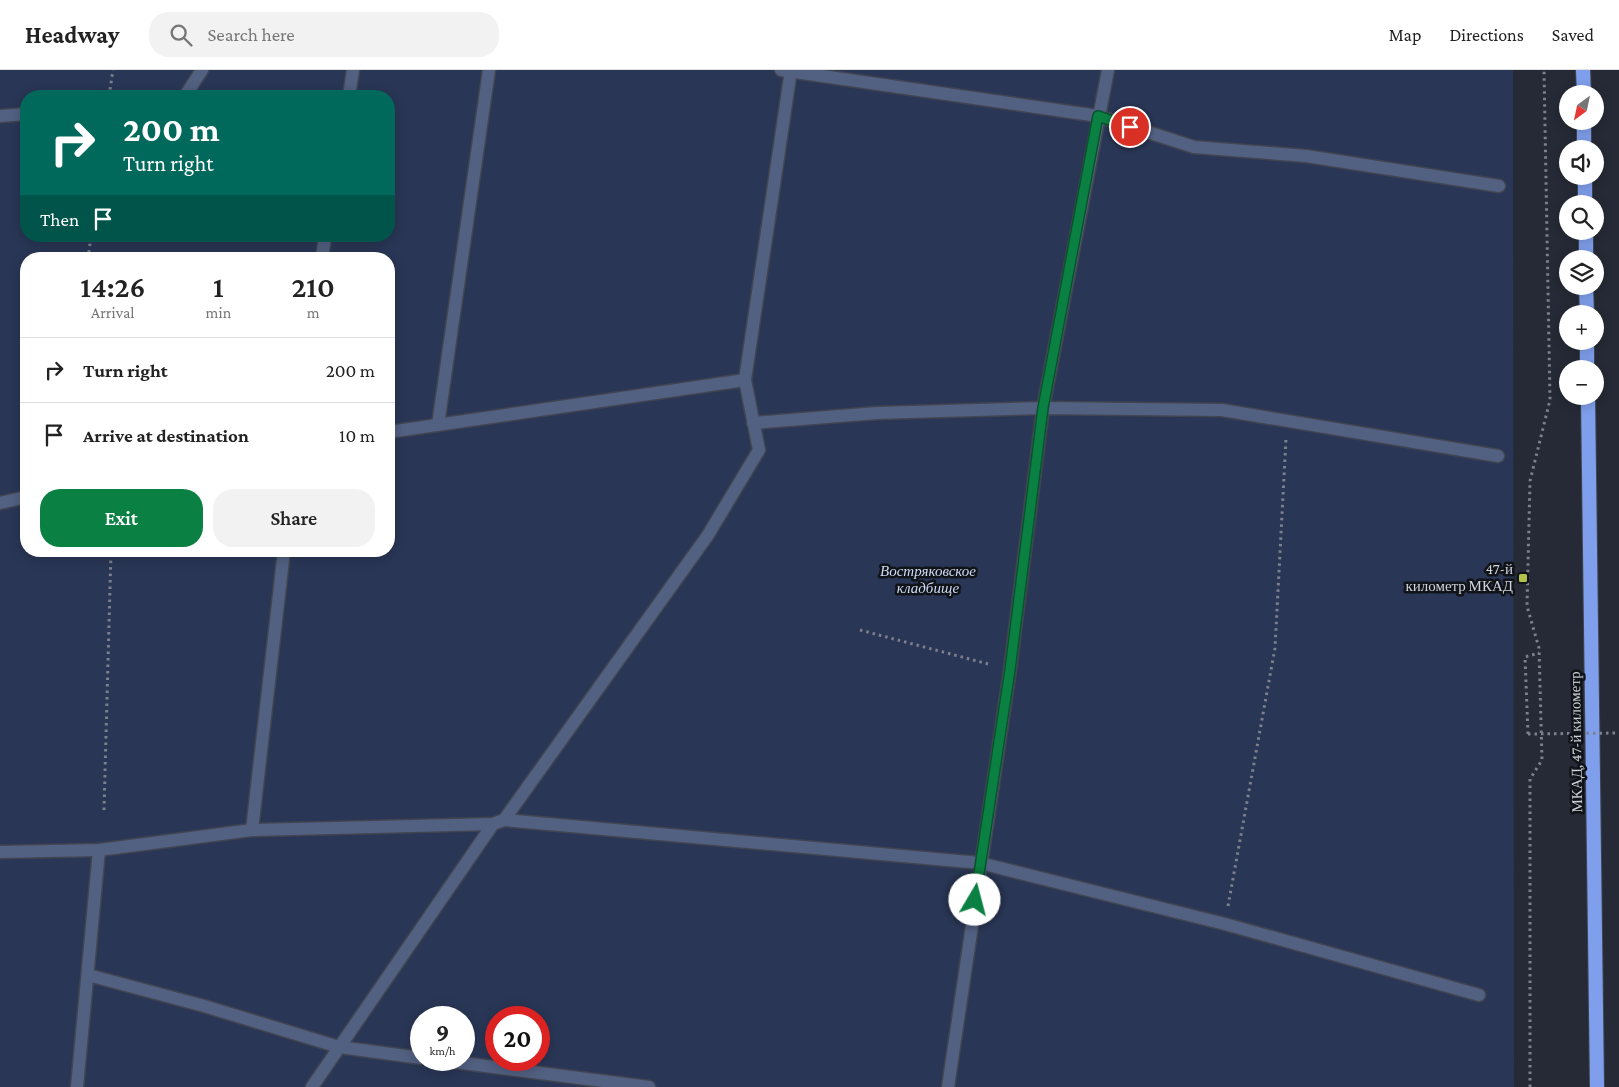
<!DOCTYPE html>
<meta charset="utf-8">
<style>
:root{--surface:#fff;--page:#f2f2f2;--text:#222;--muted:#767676;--line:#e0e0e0;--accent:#0b8043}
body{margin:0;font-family:"Crimson Pro",serif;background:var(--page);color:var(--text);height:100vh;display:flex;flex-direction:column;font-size:19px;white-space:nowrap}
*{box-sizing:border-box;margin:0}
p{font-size:16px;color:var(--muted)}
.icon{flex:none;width:28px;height:28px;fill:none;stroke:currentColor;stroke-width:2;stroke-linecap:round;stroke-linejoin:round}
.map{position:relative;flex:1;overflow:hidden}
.sheet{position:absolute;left:20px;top:182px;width:375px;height:305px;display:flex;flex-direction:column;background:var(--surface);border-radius:20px;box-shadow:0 2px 12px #0003}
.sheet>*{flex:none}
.guide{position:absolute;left:20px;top:20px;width:375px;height:152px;border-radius:20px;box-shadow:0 2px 12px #0003;background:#00695c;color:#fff;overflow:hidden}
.needle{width:32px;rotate:213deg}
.fabs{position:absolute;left:1559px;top:15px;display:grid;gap:10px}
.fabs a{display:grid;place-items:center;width:45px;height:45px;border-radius:50%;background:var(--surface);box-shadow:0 2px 12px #0003;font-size:25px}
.speed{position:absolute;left:410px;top:936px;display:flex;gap:10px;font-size:25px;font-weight:700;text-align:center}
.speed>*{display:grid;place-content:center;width:65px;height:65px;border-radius:50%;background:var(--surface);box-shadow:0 2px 12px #0003;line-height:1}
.speed small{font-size:12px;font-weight:400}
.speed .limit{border:8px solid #d22;background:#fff;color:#111}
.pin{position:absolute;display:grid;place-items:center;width:42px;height:42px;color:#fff;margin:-21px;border:2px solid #fff;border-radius:50%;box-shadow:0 1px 5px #0007}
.me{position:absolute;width:55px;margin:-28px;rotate:8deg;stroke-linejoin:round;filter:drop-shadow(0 0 4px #0008)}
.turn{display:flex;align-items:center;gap:18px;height:105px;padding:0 20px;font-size:22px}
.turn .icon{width:65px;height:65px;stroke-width:2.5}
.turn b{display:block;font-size:35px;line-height:42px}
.then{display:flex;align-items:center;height:48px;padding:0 20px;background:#0003;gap:10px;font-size:19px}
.eta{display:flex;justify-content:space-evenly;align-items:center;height:85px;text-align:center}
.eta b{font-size:30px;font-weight:600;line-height:35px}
.action{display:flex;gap:10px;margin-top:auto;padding:10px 20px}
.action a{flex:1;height:58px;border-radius:20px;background:var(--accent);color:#fff;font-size:20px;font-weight:600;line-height:58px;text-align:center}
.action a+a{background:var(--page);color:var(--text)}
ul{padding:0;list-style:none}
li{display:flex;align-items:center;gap:15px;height:65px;padding:0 20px;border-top:1px solid var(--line)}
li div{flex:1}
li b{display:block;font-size:19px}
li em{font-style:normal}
header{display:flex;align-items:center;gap:30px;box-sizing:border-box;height:70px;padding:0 25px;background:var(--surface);border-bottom:1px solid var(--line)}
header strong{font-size:24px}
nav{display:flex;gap:28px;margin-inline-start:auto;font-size:18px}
.search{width:350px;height:45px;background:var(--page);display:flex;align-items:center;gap:12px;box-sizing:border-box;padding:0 18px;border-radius:20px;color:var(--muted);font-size:19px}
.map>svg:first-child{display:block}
</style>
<header>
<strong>Headway</strong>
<div class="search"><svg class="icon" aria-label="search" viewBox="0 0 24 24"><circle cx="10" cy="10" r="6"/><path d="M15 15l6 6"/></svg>Search here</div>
<nav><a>Map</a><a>Directions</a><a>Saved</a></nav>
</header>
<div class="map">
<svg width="1619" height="1017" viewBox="0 0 1619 1017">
<rect width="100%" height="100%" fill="#252a36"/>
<path fill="#293655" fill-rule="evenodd" d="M0,0H1513L1514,1017H0ZM26,26H389V166H26ZM26,189H389V481H26ZM421,948H464V990H421ZM496,948H539V990H496Z"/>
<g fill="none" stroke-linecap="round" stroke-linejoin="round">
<defs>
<g id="service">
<polyline points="781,0 1098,46 1194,77 1306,86 1499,116"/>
<polyline points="185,26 202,0"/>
<polyline points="349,26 353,0"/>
<polyline points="0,46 26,44"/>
<polyline points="322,189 325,166"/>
<polyline points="753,353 877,343 1043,338 1222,340 1498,386"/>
<polyline points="438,355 489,0"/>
<polyline points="389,362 745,310"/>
<polyline points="0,433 26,427"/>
<polyline points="504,750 980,793 1225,854 1479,925"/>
<polyline points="252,760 284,481"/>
<polyline points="0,782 99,780 252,760 493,754"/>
<polyline points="88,905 204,936 339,977 421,988"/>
<polyline points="439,990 649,1017"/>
<polyline points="77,1017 99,780"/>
<polyline points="312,1017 493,754 504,750 708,465 759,380 745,310 791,0"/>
<polyline points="948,1017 1010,600 1043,338 1108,0"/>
</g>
<g id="trunk">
<polyline points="1583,0 1584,24"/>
<polyline points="1584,51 1584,79"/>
<polyline points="1585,106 1585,134"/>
<polyline points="1586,161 1586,189"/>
<polyline points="1586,216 1587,244"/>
<polyline points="1587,271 1587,299"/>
<polyline points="1588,326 1597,1017"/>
</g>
</defs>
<use href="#service" stroke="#404550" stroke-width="15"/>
<use href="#trunk" stroke="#404550" stroke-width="16"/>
<g stroke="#7c818b" stroke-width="3" stroke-dasharray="2.5 4" stroke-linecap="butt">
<polyline points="109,26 113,0"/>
<polyline points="88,189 91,166"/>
<polyline points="860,560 992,595"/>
<polyline points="1528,664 1525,587 1539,583"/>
<polyline points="104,740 111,481"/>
<polyline points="1228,836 1275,578 1286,369"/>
<polyline points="1530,1017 1530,709 1542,690 1539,578 1527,536 1530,411 1550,330 1544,0"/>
</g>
<use href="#service" stroke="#526082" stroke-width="12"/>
<use href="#trunk" stroke="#7f9fec" stroke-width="14"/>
<polyline stroke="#7c818b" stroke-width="3" stroke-dasharray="2.5 4" stroke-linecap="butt" points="1528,664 1619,663"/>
</g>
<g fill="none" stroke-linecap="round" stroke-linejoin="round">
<defs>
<polyline id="route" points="975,830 1010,600 1043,338 1098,46 1130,57"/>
</defs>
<use href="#route" stroke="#07532c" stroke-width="12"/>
<use href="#route" stroke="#0b8043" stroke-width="9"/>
</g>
<rect fill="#b3c24b" stroke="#101318" stroke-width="2" x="1518" y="503" width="10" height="10" rx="2.5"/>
<g text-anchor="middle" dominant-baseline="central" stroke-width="5" stroke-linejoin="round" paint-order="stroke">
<g font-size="15" fill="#cfd3db" stroke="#101318" text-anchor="end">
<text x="1513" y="499">47-й<tspan x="1513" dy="17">километр МКАД</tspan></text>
</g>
<g font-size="15" font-style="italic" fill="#d0dcf6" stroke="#101318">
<text x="928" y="501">Востряковское<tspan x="928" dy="17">кладбище</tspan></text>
</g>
<g font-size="15" fill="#cfd3db" stroke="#101318">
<text transform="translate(1576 672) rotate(-91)">МКАД, 47-й километр</text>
</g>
</g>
</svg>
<div class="fabs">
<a><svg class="needle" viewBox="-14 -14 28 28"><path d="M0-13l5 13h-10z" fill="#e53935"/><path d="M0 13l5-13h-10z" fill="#767676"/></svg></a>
<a><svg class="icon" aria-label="sound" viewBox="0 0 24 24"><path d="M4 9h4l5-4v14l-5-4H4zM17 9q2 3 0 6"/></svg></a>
<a><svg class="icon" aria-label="search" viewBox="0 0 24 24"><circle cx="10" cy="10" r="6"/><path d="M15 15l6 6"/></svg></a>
<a><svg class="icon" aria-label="layers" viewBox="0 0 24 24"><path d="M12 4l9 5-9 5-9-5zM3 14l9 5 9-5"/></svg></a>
<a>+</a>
<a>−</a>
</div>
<div class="speed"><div>9<small>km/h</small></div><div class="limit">20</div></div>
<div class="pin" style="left:1130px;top:57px;background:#d93025"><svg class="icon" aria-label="arrive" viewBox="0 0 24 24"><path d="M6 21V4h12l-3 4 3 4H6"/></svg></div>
<svg class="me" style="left:975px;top:830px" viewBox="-20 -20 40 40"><circle r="19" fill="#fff"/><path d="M0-13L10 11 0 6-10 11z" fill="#0b8043"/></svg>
<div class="guide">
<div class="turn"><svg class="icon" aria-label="right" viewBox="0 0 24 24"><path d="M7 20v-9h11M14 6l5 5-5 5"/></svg><div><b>200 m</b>Turn right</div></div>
<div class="then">Then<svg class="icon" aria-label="arrive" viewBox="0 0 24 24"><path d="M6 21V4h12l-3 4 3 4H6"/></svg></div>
</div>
<section class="sheet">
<div class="eta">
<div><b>14:26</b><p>Arrival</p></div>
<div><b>1</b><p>min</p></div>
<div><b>210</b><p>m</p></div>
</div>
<ul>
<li><svg class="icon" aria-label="right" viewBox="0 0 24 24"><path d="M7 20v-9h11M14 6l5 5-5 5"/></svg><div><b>Turn right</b></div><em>200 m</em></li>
<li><svg class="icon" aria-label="arrive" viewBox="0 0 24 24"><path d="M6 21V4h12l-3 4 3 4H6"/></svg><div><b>Arrive at destination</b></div><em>10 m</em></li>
</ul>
<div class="action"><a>Exit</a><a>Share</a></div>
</section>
</div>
